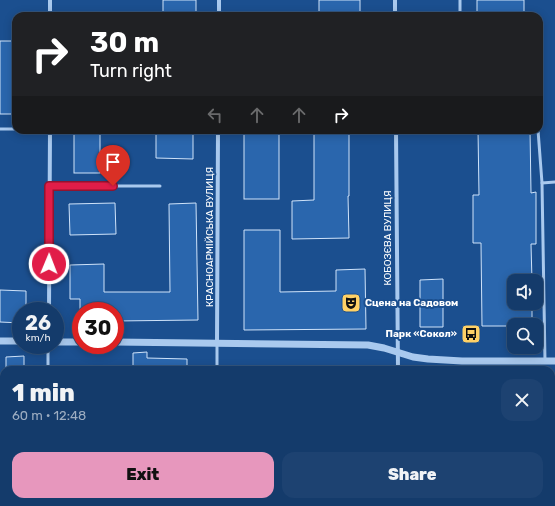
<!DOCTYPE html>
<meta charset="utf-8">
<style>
:root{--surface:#143b6b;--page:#1d4271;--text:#f1f3f6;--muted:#9dadc1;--line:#33557e;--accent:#e797bd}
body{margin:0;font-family:Rubik,sans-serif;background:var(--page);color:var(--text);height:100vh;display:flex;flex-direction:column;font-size:15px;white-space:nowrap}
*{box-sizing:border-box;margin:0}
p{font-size:13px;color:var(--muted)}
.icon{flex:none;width:22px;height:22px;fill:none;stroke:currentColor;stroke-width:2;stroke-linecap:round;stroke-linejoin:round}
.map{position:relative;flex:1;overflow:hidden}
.panel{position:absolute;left:0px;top:366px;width:555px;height:140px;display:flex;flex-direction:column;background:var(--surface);border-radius:12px 12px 0 0;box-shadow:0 2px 10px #0003,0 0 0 1px var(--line)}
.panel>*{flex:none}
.top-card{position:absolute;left:12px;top:12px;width:531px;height:122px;border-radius:12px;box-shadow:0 2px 10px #0003,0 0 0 1px var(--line);background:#202124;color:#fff;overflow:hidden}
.tools{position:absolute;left:507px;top:274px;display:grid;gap:8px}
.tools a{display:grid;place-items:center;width:36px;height:36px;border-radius:8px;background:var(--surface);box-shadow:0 2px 10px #0003,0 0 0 1px var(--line);font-size:20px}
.speed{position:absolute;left:12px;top:302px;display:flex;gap:8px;font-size:20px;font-weight:700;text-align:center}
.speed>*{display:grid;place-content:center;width:52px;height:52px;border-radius:50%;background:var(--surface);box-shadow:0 2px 10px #0003,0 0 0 1px var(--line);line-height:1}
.speed small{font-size:10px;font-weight:400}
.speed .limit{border:6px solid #d22;background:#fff;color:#111}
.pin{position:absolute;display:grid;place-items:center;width:34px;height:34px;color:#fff;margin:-41px -17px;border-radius:50% 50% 50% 0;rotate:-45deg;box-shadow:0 0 4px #0007}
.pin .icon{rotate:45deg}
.me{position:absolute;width:44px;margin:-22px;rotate:1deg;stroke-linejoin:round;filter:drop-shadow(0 0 3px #0008)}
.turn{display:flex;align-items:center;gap:14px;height:84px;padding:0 12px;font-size:18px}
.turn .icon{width:52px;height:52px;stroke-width:2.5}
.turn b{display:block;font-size:28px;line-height:34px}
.lanes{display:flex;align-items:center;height:38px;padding:0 12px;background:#0003;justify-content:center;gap:20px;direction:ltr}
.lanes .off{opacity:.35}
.round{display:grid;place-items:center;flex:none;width:42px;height:42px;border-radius:12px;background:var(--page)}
.summary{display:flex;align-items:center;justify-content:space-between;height:68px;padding:0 12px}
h1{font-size:24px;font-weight:800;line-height:30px}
.button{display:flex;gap:8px;margin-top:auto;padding:8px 12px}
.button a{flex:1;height:46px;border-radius:12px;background:var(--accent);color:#111;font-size:16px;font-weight:800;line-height:46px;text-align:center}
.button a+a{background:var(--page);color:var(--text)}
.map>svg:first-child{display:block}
</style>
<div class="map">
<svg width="555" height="506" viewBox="0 0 555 506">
<rect width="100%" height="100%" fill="#1b4f8f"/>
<g fill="#2461a8">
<polygon points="551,384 555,384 555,506 420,506 420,502 551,502"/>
<polygon points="0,421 4,421 4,502 27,502 27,506 0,506"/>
</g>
<g fill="#2a66ad" stroke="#cfe3fa">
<rect x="163" y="0" width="33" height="16"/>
<rect x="319" y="0" width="41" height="16"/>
<rect x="477" y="0" width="47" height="16"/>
<rect x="0" y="41" width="16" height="73"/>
<rect x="74" y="130" width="26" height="43"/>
<polygon points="167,130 193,130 193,159 156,158 156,134 167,134"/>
<rect x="244" y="130" width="35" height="69"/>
<polygon points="314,130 349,130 349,196 348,196 349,238 292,239 292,201 314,200"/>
<polygon points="478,130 530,130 531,193 536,192 536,244 531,244 532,281 514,281 514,303 532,303 532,325 514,325 514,326 482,326 481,243 473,243 473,195 479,195"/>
<polygon points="115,203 116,234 70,235 69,204"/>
<polygon points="196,203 198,320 115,321 115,311 80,311 80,299 70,299 70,265 104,264 104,292 170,292 169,204"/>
<polygon points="244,230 280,230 280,292 336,291 336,270 365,269 366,329 244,330"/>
<polygon points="443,279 443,327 420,327 420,280"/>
<polygon points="0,290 26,291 26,311 21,311 21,323 0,322"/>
<polygon points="147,352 147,358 187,359 187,370 133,370 133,353"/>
<polygon points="24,356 24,370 6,370 6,357"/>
</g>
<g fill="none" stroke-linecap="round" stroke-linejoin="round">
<g stroke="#a9c9ee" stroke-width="3">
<polyline points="460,0 460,16"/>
<polyline points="0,129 16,129"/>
<polyline points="538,130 542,183 555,182"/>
<polyline points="542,183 545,361"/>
<polyline points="49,186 160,186"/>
<polyline points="217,344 217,370"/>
<polyline points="48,345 48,370"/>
<polyline points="49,502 49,506"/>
<polyline points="217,502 217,506"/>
</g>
<g stroke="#a9c9ee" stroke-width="4">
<polyline points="395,0 395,16"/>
<polyline points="50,16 50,0"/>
<polyline points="219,16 219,0"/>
<polyline points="396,130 398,370"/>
<polyline points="49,311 50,130"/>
<polyline points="217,344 218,130"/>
<polyline points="398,502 398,506"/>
</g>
<g stroke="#a9c9ee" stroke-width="7">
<polyline points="0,341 21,341"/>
<polyline points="55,342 81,342"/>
<polyline points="115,342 368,345 384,348 413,357 428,359 462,361 555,361"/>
</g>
</g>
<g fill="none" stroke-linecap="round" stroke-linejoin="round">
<defs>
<polyline id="route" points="49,264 49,186 113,186"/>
</defs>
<use href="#route" stroke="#92132f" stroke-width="10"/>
<use href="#route" stroke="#e11d48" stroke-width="7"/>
</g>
<defs>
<symbol id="theatre-square" viewBox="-11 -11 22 22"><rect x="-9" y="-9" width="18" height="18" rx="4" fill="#ffd166" stroke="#1b4f8f"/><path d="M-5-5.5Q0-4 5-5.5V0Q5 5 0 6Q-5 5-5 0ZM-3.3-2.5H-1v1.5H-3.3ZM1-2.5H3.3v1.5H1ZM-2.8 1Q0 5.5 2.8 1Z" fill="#111"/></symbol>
<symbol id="bus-square" viewBox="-11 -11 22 22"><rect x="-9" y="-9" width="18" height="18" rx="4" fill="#ffd166" stroke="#1b4f8f"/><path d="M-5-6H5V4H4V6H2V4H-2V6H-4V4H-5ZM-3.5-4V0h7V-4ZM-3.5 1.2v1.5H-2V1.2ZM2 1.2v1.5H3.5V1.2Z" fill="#111"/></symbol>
</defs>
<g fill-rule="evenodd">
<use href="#theatre-square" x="340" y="292" width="22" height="22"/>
<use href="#bus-square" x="460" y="323" width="22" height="22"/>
</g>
<g text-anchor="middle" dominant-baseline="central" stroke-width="4" stroke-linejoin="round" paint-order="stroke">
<g font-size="10" fill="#fff" stroke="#1b4f8f">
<text transform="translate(210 237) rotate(-90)">КРАСНОАРМІЙСЬКА ВУЛИЦЯ</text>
<text transform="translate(388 238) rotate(-90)">КОБОЗЄВА ВУЛИЦЯ</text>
</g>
<g font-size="10" font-weight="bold" fill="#fff" stroke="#1b4f8f" text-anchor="start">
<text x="365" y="303">Сцена на Садовом</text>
<text x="457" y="334" text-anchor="end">Парк «Сокол»</text>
</g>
</g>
</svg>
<div class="tools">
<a><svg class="icon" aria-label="sound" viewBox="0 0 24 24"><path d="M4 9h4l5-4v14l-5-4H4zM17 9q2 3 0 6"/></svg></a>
<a><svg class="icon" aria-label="search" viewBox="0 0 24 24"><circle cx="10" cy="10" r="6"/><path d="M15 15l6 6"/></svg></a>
</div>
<div class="speed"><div>26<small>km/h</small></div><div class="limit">30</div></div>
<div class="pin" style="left:113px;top:186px;background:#d93025"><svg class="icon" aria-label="arrive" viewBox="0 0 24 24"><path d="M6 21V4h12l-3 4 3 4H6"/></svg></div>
<svg class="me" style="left:49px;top:264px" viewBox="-20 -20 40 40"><circle r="17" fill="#e11d48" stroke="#fff" stroke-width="3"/><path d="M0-11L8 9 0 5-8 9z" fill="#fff"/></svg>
<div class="top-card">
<div class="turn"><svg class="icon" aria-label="right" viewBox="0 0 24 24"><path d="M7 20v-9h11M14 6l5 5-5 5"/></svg><div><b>30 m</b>Turn right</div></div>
<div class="lanes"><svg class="icon off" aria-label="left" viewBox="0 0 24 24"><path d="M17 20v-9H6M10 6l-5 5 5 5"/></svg><svg class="icon off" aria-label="ahead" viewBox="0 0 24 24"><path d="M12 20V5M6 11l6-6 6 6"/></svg><svg class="icon off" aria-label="ahead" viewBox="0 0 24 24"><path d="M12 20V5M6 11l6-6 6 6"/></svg><svg class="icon" aria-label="right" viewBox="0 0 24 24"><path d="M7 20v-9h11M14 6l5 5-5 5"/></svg></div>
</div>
<section class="panel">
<div class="summary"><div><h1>1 min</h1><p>60 m · 12:48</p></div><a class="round"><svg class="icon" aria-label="close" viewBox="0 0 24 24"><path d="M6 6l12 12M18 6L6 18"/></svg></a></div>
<div class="button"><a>Exit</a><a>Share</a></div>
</section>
</div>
